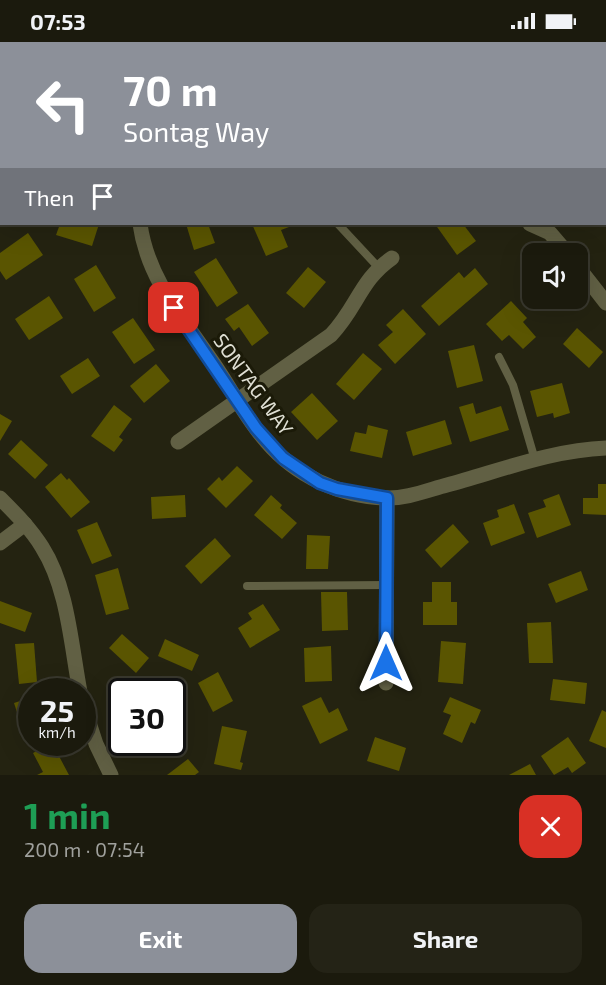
<!DOCTYPE html>
<meta charset="utf-8">
<style>
:root{--surface:#1b1a0d;--page:#242316;--text:#f1f3f6;--muted:#a0a19d;--line:#39382e;--accent:#8c9099}
body{margin:0;font-family:"Exo 2",sans-serif;background:var(--page);color:var(--text);height:100vh;display:flex;flex-direction:column;font-size:22px;white-space:nowrap}
*{box-sizing:border-box;margin:0}
p{font-size:20px;color:var(--muted)}
.icon{flex:none;width:33px;height:33px;fill:none;stroke:currentColor;stroke-width:2;stroke-linecap:round;stroke-linejoin:round}
.map{position:relative;height:733px;overflow:hidden}
.sheet{display:flex;flex-direction:column;background:var(--surface);flex:1}
.sheet>*{flex:none}
.top-card{position:absolute;left:0px;top:0px;width:606px;height:183px;box-shadow:0 6px 24px #0002,0 0 0 2px var(--line);background:#8c9099;color:#fff;overflow:hidden}
.fabs{position:absolute;left:522px;top:201px;display:grid;gap:12px}
.fabs a{display:grid;place-items:center;width:66px;height:66px;border-radius:12px;background:var(--surface);box-shadow:0 6px 24px #0002,0 0 0 2px var(--line);font-size:30px}
.speed{position:absolute;left:18px;top:636px;display:flex;gap:12px;font-size:30px;font-weight:700;text-align:center}
.speed>*{display:grid;place-content:center;width:78px;height:78px;border-radius:50%;background:var(--surface);box-shadow:0 6px 24px #0002,0 0 0 2px var(--line);line-height:1}
.speed small{font-size:15px;font-weight:400}
.speed .limit{border:3px solid #111;border-radius:9px;background:#fff;color:#111}
.pin{position:absolute;display:grid;place-items:center;width:51px;height:51px;color:#fff;margin:-26px;border-radius:12px;box-shadow:0 3px 9px #0006}
.me{position:absolute;width:66px;margin:-33px;rotate:0deg;stroke-linejoin:round;filter:drop-shadow(0 0 4px #0008)}
.turn{display:flex;align-items:center;gap:21px;height:126px;padding:0 24px;font-size:27px}
.turn .icon{width:78px;height:78px;stroke-width:2.5}
.turn b{display:block;font-size:42px;line-height:51px}
.then{display:flex;align-items:center;height:57px;padding:0 24px;background:#0003;gap:12px;font-size:22px}
.round{display:grid;place-items:center;flex:none;width:63px;height:63px;border-radius:18px;background:var(--page)}
.headline{display:flex;align-items:center;justify-content:space-between;height:102px;padding:0 24px}
h1{font-size:36px;font-weight:700;line-height:45px;color:#1e9e55}
.button{display:flex;gap:12px;margin-top:auto;padding:12px 24px}
.button a{flex:1;height:69px;border-radius:18px;background:var(--accent);color:#fff;font-size:24px;font-weight:700;line-height:69px;text-align:center}
.button a+a{background:var(--page);color:var(--text)}
.status{display:flex;justify-content:space-between;align-items:center;height:42px;padding:0 30px;background:var(--surface);direction:ltr}
.status svg{height:16px;fill:currentColor}
.map>svg:first-child{display:block}
</style>
<div class="status"><b>07:53</b><svg viewBox="0 0 49 12"><path d="M0 12V9h3v3zM5 12V6h3v6zM10 12V3h3v9zM15 12V0h3v12zM26 1h20v11H26zM47 4h2v5h-2z"/></svg></div>
<div class="map">
<svg width="606" height="733" viewBox="0 0 606 733">
<rect width="100%" height="100%" fill="#242311"/>
<g fill="#5a5501">
<polygon points="60,182 99,182 92,204 56,193"/>
<polygon points="186,182 208,182 215,201 194,208"/>
<polygon points="252,182 287,182 289,185 281,188 288,205 266,214"/>
<polygon points="435,182 463,182 476,199 457,213"/>
<polygon points="28,191 43,213 6,238 0,229 0,211"/>
<polygon points="216,216 238,251 217,265 194,230"/>
<polygon points="96,223 116,256 94,270 74,237"/>
<polygon points="308,225 326,240 304,266 286,251"/>
<polygon points="475,226 488,242 439,284 421,264 459,230 464,236"/>
<polygon points="49,254 63,276 29,298 15,277"/>
<polygon points="511,259 527,276 523,280 536,295 523,307 509,293 502,299 486,282"/>
<polygon points="248,262 269,291 252,304 239,285 234,289 225,277"/>
<polygon points="403,267 426,292 395,322 378,303 393,290 386,283"/>
<polygon points="133,276 155,308 134,322 112,290"/>
<polygon points="577,286 603,310 589,326 563,302"/>
<polygon points="474,303 483,339 457,346 448,309"/>
<polygon points="363,311 382,327 354,358 336,342"/>
<polygon points="88,316 100,334 72,352 60,334"/>
<polygon points="156,322 170,339 144,361 130,344"/>
<polygon points="562,341 570,371 554,376 553,371 537,375 530,349"/>
<polygon points="312,351 338,379 317,398 291,370"/>
<polygon points="473,361 476,372 501,364 509,388 470,400 459,365"/>
<polygon points="114,363 132,377 119,395 123,398 114,410 91,394"/>
<polygon points="0,372 12,379 0,399"/>
<polygon points="445,378 452,402 413,414 406,390"/>
<polygon points="368,383 388,388 382,416 350,409 355,390 366,392"/>
<polygon points="21,398 48,423 35,437 8,412"/>
<polygon points="237,424 253,439 226,466 207,447 219,435 222,439"/>
<polygon points="61,431 67,438 69,436 90,460 71,476 45,445"/>
<polygon points="598,442 606,442 606,473 583,472 583,456 598,456"/>
<polygon points="559,452 571,483 537,496 528,471 546,465 543,458"/>
<polygon points="185,453 186,475 152,477 151,455"/>
<polygon points="271,453 282,463 280,466 297,481 282,497 254,473"/>
<polygon points="514,462 525,491 491,504 483,481 499,475 497,468"/>
<polygon points="97,480 112,514 92,522 77,488"/>
<polygon points="453,482 469,500 441,526 425,508"/>
<polygon points="307,493 330,494 328,527 306,527"/>
<polygon points="215,496 231,514 201,542 185,524"/>
<polygon points="118,526 129,567 106,573 95,533"/>
<polygon points="581,529 588,548 556,561 548,542"/>
<polygon points="432,540 451,540 451,560 457,560 457,583 423,583 423,560 432,560"/>
<polygon points="321,550 347,550 348,588 322,589"/>
<polygon points="0,559 32,571 25,590 0,581"/>
<polygon points="263,562 280,588 250,606 238,586 252,577 248,571"/>
<polygon points="551,580 553,621 529,621 527,581"/>
<polygon points="122,592 149,616 136,631 109,606"/>
<polygon points="165,597 199,613 192,629 158,614"/>
<polygon points="441,599 466,601 463,642 438,640"/>
<polygon points="34,601 37,640 19,642 15,602"/>
<polygon points="331,604 332,639 305,640 304,606"/>
<polygon points="218,630 233,659 213,670 198,641"/>
<polygon points="553,637 587,641 585,662 550,658"/>
<polygon points="32,655 32,696 26,698 14,661"/>
<polygon points="321,655 329,671 338,666 348,688 320,702 302,664"/>
<polygon points="450,655 481,668 475,682 471,680 462,701 443,692 451,673 443,670"/>
<polygon points="602,668 606,670 606,706 589,699"/>
<polygon points="222,684 247,689 240,720 243,721 241,728 214,722"/>
<polygon points="375,695 406,706 399,729 367,719"/>
<polygon points="568,695 586,721 572,731 568,725 554,733 541,714"/>
<polygon points="52,701 69,733 37,733 43,730 33,711"/>
<polygon points="188,717 199,730 195,733 167,733"/>
<polygon points="530,722 536,733 509,733"/>
</g>
<g fill="none" stroke-linecap="round" stroke-linejoin="round">
<g stroke="#616044" stroke-width="8">
<polyline points="338,182 379,226"/>
<polyline points="499,315 513,343 535,418"/>
<polyline points="247,544 387,543"/>
</g>
<g stroke="#616044" stroke-width="15">
<polyline points="146,0 146,2"/>
<polyline points="0,158 2,157"/>
<path d="M140,182C148,241 189,283 220,331C235,354 248,379 266,399C296,434 339,454 385,456C406,457 428,448 447,443C499,429 552,408 606,406"/>
<polyline points="530,182 550,191 568,212"/>
<polyline points="578,225 606,261"/>
<path d="M178,400L331,293C357,266 360,238 392,216"/>
<path d="M0,456C15,471 31,487 42,505C68,546 71,603 80,650"/>
<polyline points="0,501 25,482"/>
<polyline points="386,641 387,456"/>
<polyline points="82,659 96,702 111,733"/>
</g>
</g>
<g fill="none" stroke-linecap="round" stroke-linejoin="round">
<defs>
<polyline id="route" points="174,266 256,386 283,416 320,441 337,447 387,456 386,621"/>
</defs>
<use href="#route" stroke="#114b97" stroke-width="15"/>
<use href="#route" stroke="#1a73e8" stroke-width="10"/>
</g>
<g text-anchor="middle" dominant-baseline="central" stroke-width="6" stroke-linejoin="round" paint-order="stroke">
<g font-size="20" fill="#dfdfd3" stroke="#1b1a08">
<text transform="translate(254 342) rotate(54)">SONTAG WAY</text>
</g>
</g>
</svg>
<div class="fabs">
<a><svg class="icon" aria-label="sound" viewBox="0 0 24 24"><path d="M4 9h4l5-4v14l-5-4H4zM17 9q2 3 0 6"/></svg></a>
</div>
<div class="speed"><div>25<small>km/h</small></div><div class="limit">30</div></div>
<div class="pin" style="left:174px;top:266px;background:#d93025"><svg class="icon" aria-label="arrive" viewBox="0 0 24 24"><path d="M6 21V4h12l-3 4 3 4H6"/></svg></div>
<svg class="me" style="left:386px;top:621px" viewBox="-20 -20 40 40"><path d="M0-17L14 15 0 8-14 15z" fill="#1a73e8" stroke="#fff" stroke-width="4"/></svg>
<div class="top-card">
<div class="turn"><svg class="icon" aria-label="left" viewBox="0 0 24 24"><path d="M17 20v-9H6M10 6l-5 5 5 5"/></svg><div><b>70 m</b>Sontag Way</div></div>
<div class="then">Then<svg class="icon" aria-label="arrive" viewBox="0 0 24 24"><path d="M6 21V4h12l-3 4 3 4H6"/></svg></div>
</div>
</div>
<section class="sheet">
<div class="headline"><div><h1>1 min</h1><p>200 m · 07:54</p></div><a class="round" style="background:#d93025;color:#fff"><svg class="icon" aria-label="close" viewBox="0 0 24 24"><path d="M6 6l12 12M18 6L6 18"/></svg></a></div>
<div class="button"><a>Exit</a><a>Share</a></div>
</section>
